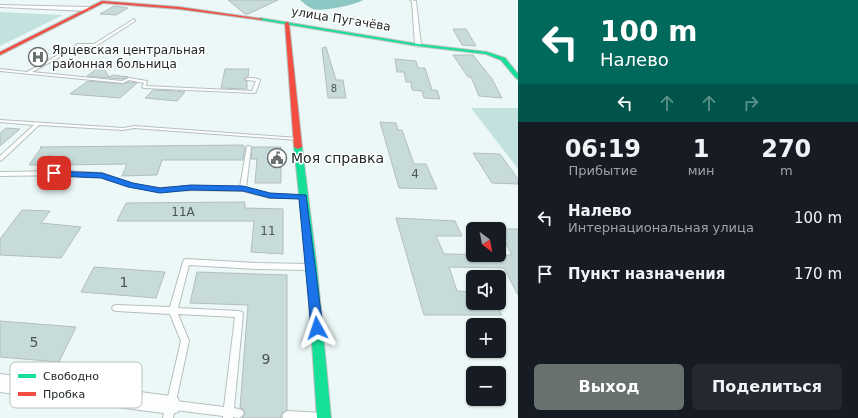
<!DOCTYPE html>
<html lang="ru">
<meta charset="utf-8">
<style>
:root{--surface:#171b24;--page:#242831;--text:#f1f3f6;--muted:#9ea1a6;--accent:#687170}
body{margin:0;font-family:"DejaVu Sans",sans-serif;background:var(--page);color:var(--text);height:100vh;display:flex;flex-direction:column;font-size:15px;white-space:nowrap}
*{box-sizing:border-box;margin:0}
p{font-size:13px;color:var(--muted)}
.icon{flex:none;width:22px;height:22px;fill:none;stroke:currentColor;stroke-width:2;stroke-linecap:round;stroke-linejoin:round}
.map{position:relative;flex:1;overflow:hidden}
.sheet{display:flex;flex-direction:column;background:var(--surface);width:340px}
.sheet>*{flex:none}
.guide{background:#00695c;color:#fff;overflow:hidden}
.needle{width:26px;rotate:148deg}
.fabs{position:absolute;left:466px;top:222px;display:grid;gap:8px}
.fabs a{display:grid;place-items:center;width:40px;height:40px;border-radius:6px;background:var(--surface);box-shadow:0 1px 3px #0004;font-size:20px}
.pin{position:absolute;display:grid;place-items:center;width:34px;height:34px;color:#fff;margin:-17px;border-radius:8px;box-shadow:0 2px 6px #0006}
.me{position:absolute;width:44px;margin:-22px;rotate:355deg;stroke-linejoin:round;filter:drop-shadow(0 0 3px #0008)}
.turn{display:flex;align-items:center;gap:14px;height:84px;padding:0 16px;font-size:18px}
.turn .icon{width:52px;height:52px;stroke-width:2.5}
.turn b{display:block;font-size:28px;line-height:34px}
.lanes{display:flex;align-items:center;height:38px;padding:0 16px;background:#0003;justify-content:center;gap:20px;direction:ltr}
.lanes .off{opacity:.35}
.eta{display:flex;justify-content:space-evenly;align-items:center;height:68px;text-align:center}
.eta b{font-size:24px;font-weight:800;line-height:28px}
.primary-button{display:flex;gap:8px;margin-top:auto;padding:8px 16px}
.primary-button a{flex:1;height:46px;border-radius:6px;background:var(--accent);color:#fff;font-size:16px;font-weight:800;line-height:46px;text-align:center}
.primary-button a+a{background:var(--page);color:var(--text)}
ul{padding:0;list-style:none}
li{display:flex;align-items:center;gap:12px;height:56px;padding:0 16px}
li div{flex:1}
li b{display:block;font-size:15px}
li em{font-style:normal}
main{display:flex;flex:1;min-height:0}
.map>svg:first-child{display:block}
</style>
<main>
<div class="map">
<svg width="518" height="418" viewBox="0 0 518 418">
<rect width="100%" height="100%" fill="#ecf8f7"/>
<g fill="#c3e2df">
<polygon points="0,12 63,15 0,46"/>
<polygon points="471,108 518,108 518,169"/>
</g>
<path fill="#8dc7c3" d="M300,0H363C356,5 321,12 313,9C308,7 304,3 300,0Z"/>
<g fill="#c7dcda" stroke="#b3bdbc">
<polygon points="228,0 278,0 248,14 245,14"/>
<polygon points="114,6 128,8 116,15 100,14"/>
<polygon points="453,29 466,29 476,46 462,45"/>
<polygon points="326,47 336,80 343,80 346,98 328,98 322,48"/>
<polygon points="453,55 473,55 492,79 502,98 479,96 471,77 468,77"/>
<polygon points="395,59 416,61 418,68 425,68 432,90 437,90 440,99 424,98 422,91 412,90 411,82 406,82 404,72 397,72"/>
<polygon points="102,65 109,77 113,75 128,77 122,79 87,76"/>
<polygon points="225,69 249,69 248,77 244,78 247,82 247,89 221,88"/>
<polygon points="88,81 123,84 129,82 137,83 120,98 70,94"/>
<polygon points="153,90 174,91 185,92 177,101 145,98"/>
<polygon points="380,122 396,123 398,130 402,130 414,164 426,164 437,189 399,188"/>
<polygon points="6,128 20,129 0,146 0,133"/>
<polygon points="243,145 243,146 245,147 243,160 162,160 157,175 122,176 127,164 61,165 50,155 41,165 29,165 41,148 40,147"/>
<polygon points="252,147 281,147 281,183 255,183 257,159 251,159"/>
<polygon points="473,153 500,154 518,179 518,184 492,183"/>
<polygon points="245,202 245,208 283,209 283,254 251,252 254,221 117,221 126,203"/>
<polygon points="22,210 50,211 41,223 81,227 61,258 0,255 0,239"/>
<polygon points="396,218 455,221 462,236 436,236 444,254 512,255 498,229 518,229 518,295 504,268 449,267 457,291 473,292 473,303 495,303 502,315 424,315"/>
<polygon points="94,267 165,272 156,298 81,292"/>
<polygon points="197,272 287,275 287,410 283,412 281,415 281,418 242,418 245,414 243,409 240,408 248,305 190,303"/>
<polygon points="0,321 76,327 59,362 0,357"/>
</g>
<g fill="none" stroke-linecap="round" stroke-linejoin="round">
<defs>
<g id="lane">
<path d="M134,19L135,21L96,46H80L32,72L122,81L129,78L147,81L146,86L252,91L256,81L247,80L245,79C248,77 257,78 260,80L256,92L254,93L144,88L142,87L144,83L129,80L123,83L0,71V69L27,72L78,44H94Z"/>
<polygon points="0,120 123,128 134,126 298,138 300,139 298,140 134,128 123,130 39,125 2,160 0,161 0,156 34,125 0,122"/>
<polygon points="247,146 249,146 251,147 246,188 270,194 303,195 306,197 305,198 270,198 243,191 191,190 160,192 129,186 101,177 65,175 0,176 0,172 65,171 102,173 132,184 160,188 191,186 240,187"/>
<path d="M186,259L256,263L310,264L312,265L314,267L312,269L310,270L256,269L189,265L178,308L239,311L242,312L243,314L234,408L242,410L244,413L242,416L239,418L233,417V418H223V416L175,410L173,418H163L181,341L170,314L116,311L113,310L112,308L113,306L116,305L170,307L183,262L184,260ZM178,314L235,317L224,407L176,401L189,341Z"/>
<polygon points="287,411 323,413 326,415 328,418 283,418 282,416 284,413"/>
</g>
<g id="street">
<polygon points="410,0 416,1 421,45 418,47 415,45 412,2"/>
<polygon points="0,5 88,7 91,9 88,11 0,7"/>
<polygon points="0,374 171,396 178,398 180,405 178,412 171,414 0,392"/>
</g>
<g id="fast">
<polygon points="260,18 418,44 487,52 505,58 518,74 518,79 516,78 501,60 486,54 418,46 261,20"/>
<polygon points="295,145 298,145 302,147 317,269 331,418 317,418 307,269 294,147"/>
</g>
<g id="jam">
<polygon points="102,1 179,7 263,19 261,20 179,9 103,3 0,55 0,52"/>
<polygon points="287,22 289,23 302,147 298,149 294,147 285,23"/>
</g>
</defs>
<use href="#lane" stroke="#b6bfbe" stroke-width="2"/>
<use href="#street" stroke="#b6bfbe" stroke-width="2"/>
<use href="#fast" stroke="#b6bfbe" stroke-width="2"/>
<use href="#jam" stroke="#b6bfbe" stroke-width="2"/>
<use href="#lane" fill="#fcfefe" fill-rule="evenodd"/>
<use href="#street" fill="#fcfefe" fill-rule="evenodd"/>
<use href="#fast" fill="#16e098" fill-rule="evenodd"/>
<use href="#jam" fill="#f24e42" fill-rule="evenodd"/>
</g>
<polygon fill="#1a73e8" stroke="#114b97" points="51,171 102,173 133,183 160,188 191,185 243,186 270,193 306,195 323,328 321,332 317,333 312,332 311,328 299,199 270,198 243,191 191,190 160,193 128,187 101,178 54,176 50,173"/>
<defs>
<symbol id="hospital-ring" viewBox="-11 -11 22 22"><circle r="9.5" fill="#fff" stroke="#687170" stroke-width="1.5"/><path d="M-5-5h3v3.5h4V-5h3V5h-3V1.5h-4V5h-3Z" fill="#687170"/></symbol>
<symbol id="civic-ring" viewBox="-11 -11 22 22"><circle r="9.5" fill="#fff" stroke="#687170" stroke-width="1.5"/><path d="M-.6-6.5H3V-4.5H.6V-3L4-1V1h2V6H-6V1h2V-1L-.6-3ZM-1.2 2.5V6h2.4V2.5Z" fill="#687170"/></symbol>
</defs>
<g fill-rule="evenodd">
<use href="#hospital-ring" x="27" y="46" width="22" height="22"/>
<use href="#civic-ring" x="266" y="147" width="22" height="22"/>
</g>
<g text-anchor="middle" dominant-baseline="central" stroke-width="3" stroke-linejoin="round" paint-order="stroke">
<g font-size="10" fill="#4a5654">
<text x="334" y="88">8</text>
</g>
<g font-size="12" fill="#212928" stroke="#fff">
<text transform="translate(341 19) rotate(9)">улица Пугачёва</text>
</g>
<g font-size="12" fill="#212928" stroke="#fff" text-anchor="start">
<text x="52" y="50">Ярцевская центральная<tspan x="52" dy="14">районная больница</tspan></text>
</g>
<g font-size="12" fill="#4a5654">
<text x="415" y="174">4</text>
<text x="183" y="212">11А</text>
<text x="268" y="231">11</text>
</g>
<g font-size="14" fill="#212928" stroke="#fff" text-anchor="start">
<text x="291" y="158">Моя справка</text>
</g>
<g font-size="14" fill="#4a5654">
<text x="124" y="282">1</text>
<text x="34" y="342">5</text>
<text x="266" y="359">9</text>
</g>
</g>
<rect x="10" y="362" width="132" height="46" rx="6" fill="#fff" stroke="#bcbfbe" stroke-width="1"/>
<rect x="18" y="374" width="18" height="4" fill="#16e098"/>
<rect x="18" y="392" width="18" height="4" fill="#f24e42"/>
<g font-size="11" fill="#212928">
<text x="43" y="380">Свободно</text>
<text x="43" y="398">Пробка</text>
</g>
</svg>
<div class="fabs">
<a><svg class="needle" viewBox="-14 -14 28 28"><path d="M0-13l5 13h-10z" fill="#e53935"/><path d="M0 13l5-13h-10z" fill="#9ea1a6"/></svg></a>
<a><svg class="icon" aria-label="sound" viewBox="0 0 24 24"><path d="M4 9h4l5-4v14l-5-4H4zM17 9q2 3 0 6"/></svg></a>
<a>+</a>
<a>−</a>
</div>
<div class="pin" style="left:54px;top:173px;background:#d93025"><svg class="icon" aria-label="arrive" viewBox="0 0 24 24"><path d="M6 21V4h12l-3 4 3 4H6"/></svg></div>
<svg class="me" style="left:317px;top:328px" viewBox="-20 -20 40 40"><path d="M0-17L14 15 0 8-14 15z" fill="#1a73e8" stroke="#fff" stroke-width="4"/></svg>
</div>
<section class="sheet">
<div class="guide">
<div class="turn"><svg class="icon" aria-label="left" viewBox="0 0 24 24"><path d="M17 20v-9H6M10 6l-5 5 5 5"/></svg><div><b>100 m</b>Налево</div></div>
<div class="lanes"><svg class="icon" aria-label="left" viewBox="0 0 24 24"><path d="M17 20v-9H6M10 6l-5 5 5 5"/></svg><svg class="icon off" aria-label="ahead" viewBox="0 0 24 24"><path d="M12 20V5M6 11l6-6 6 6"/></svg><svg class="icon off" aria-label="ahead" viewBox="0 0 24 24"><path d="M12 20V5M6 11l6-6 6 6"/></svg><svg class="icon off" aria-label="right" viewBox="0 0 24 24"><path d="M7 20v-9h11M14 6l5 5-5 5"/></svg></div>
</div>
<div class="eta">
<div><b>06:19</b><p>Прибытие</p></div>
<div><b>1</b><p>мин</p></div>
<div><b>270</b><p>m</p></div>
</div>
<ul>
<li><svg class="icon" aria-label="left" viewBox="0 0 24 24"><path d="M17 20v-9H6M10 6l-5 5 5 5"/></svg><div><b>Налево</b><p>Интернациональная улица</p></div><em>100 m</em></li>
<li><svg class="icon" aria-label="arrive" viewBox="0 0 24 24"><path d="M6 21V4h12l-3 4 3 4H6"/></svg><div><b>Пункт назначения</b></div><em>170 m</em></li>
</ul>
<div class="primary-button"><a>Выход</a><a>Поделиться</a></div>
</section>
</main>
